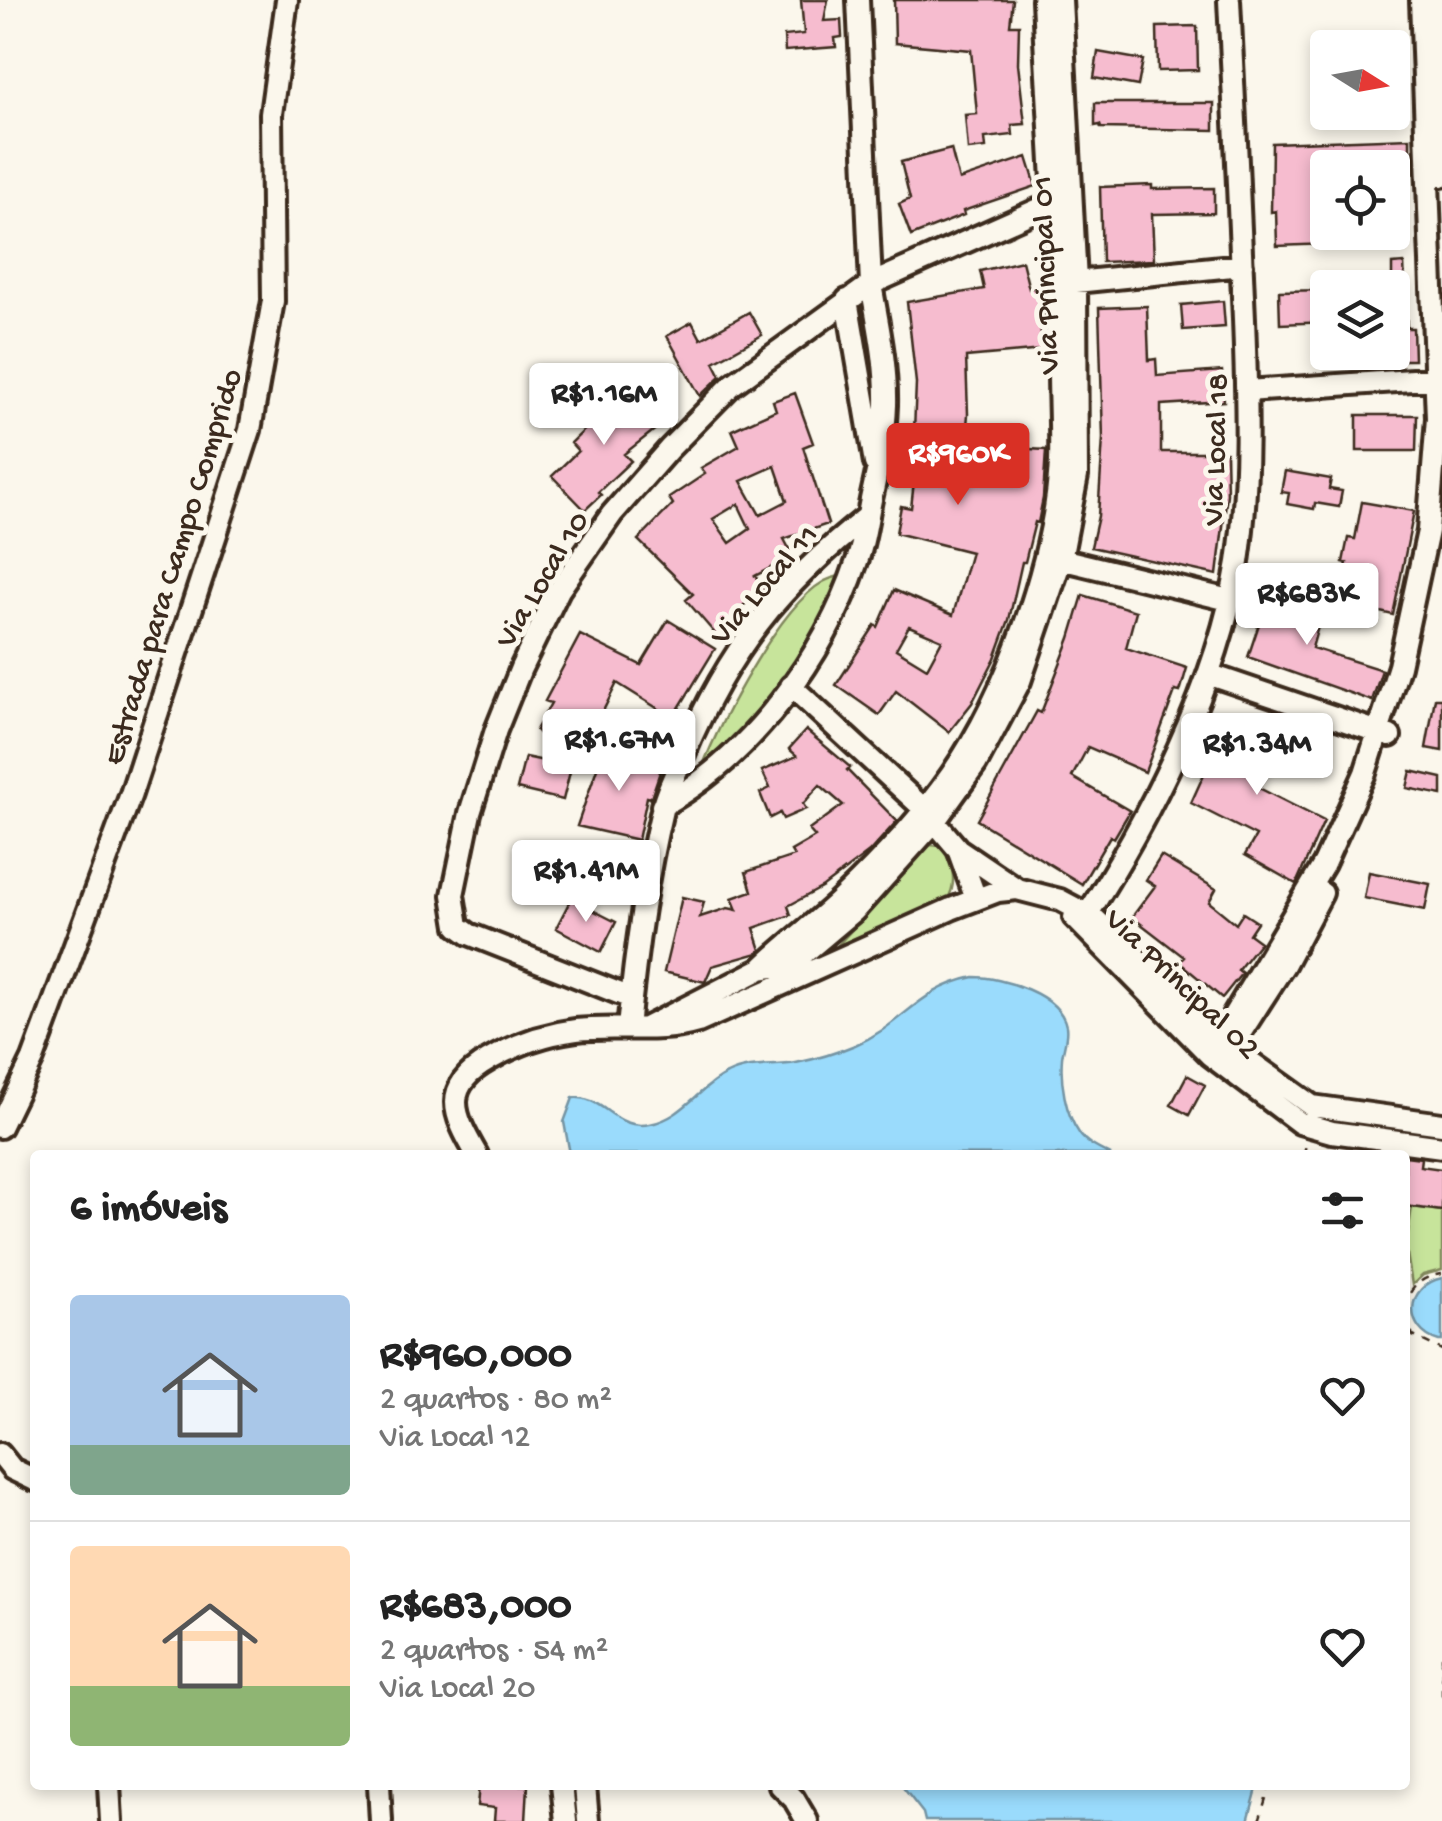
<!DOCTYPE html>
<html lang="pt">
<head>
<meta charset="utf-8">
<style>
	body { margin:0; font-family:"Gochi Hand",sans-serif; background:#f6f6f6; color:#222; height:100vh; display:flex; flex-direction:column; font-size:38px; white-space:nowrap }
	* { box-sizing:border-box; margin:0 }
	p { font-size:32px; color:#767676 }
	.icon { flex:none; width:55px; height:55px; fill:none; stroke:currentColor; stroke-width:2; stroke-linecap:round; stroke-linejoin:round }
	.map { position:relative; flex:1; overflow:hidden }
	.drawer { position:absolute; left:30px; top:1150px; width:1380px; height:640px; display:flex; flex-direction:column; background:#fff; border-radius:10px; box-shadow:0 5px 15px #0003 }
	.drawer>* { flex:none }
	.needle { width:65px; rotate:101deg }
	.controls { position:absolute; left:1310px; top:30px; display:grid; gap:20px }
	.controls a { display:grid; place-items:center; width:100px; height:100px; border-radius:10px; background:#fff; box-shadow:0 5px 15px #0003; font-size:50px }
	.price { position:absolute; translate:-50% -85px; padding:0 22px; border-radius:10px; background:#fff; color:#222; font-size:32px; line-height:65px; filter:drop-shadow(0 2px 5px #0008) }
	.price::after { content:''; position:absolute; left:50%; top:60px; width:30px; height:22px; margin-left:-15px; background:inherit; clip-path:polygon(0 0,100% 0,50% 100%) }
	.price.current { background:#d93025; color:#fff }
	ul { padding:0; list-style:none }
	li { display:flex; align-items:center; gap:30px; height:250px; padding:0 40px }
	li+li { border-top:2px solid #e0e0e0 }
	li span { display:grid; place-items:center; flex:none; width:280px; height:200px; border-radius:10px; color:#555 }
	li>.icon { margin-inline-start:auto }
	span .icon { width:120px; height:120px; fill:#fffc; stroke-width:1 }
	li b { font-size:42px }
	h2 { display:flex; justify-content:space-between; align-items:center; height:120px; padding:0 40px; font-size:42px }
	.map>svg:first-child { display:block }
	.green { fill:#c7e49b; stroke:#81875c; stroke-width:2.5 }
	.water { fill:#9adbfc; stroke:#7494a3; stroke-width:2.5 }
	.building { fill:#f6bccf; stroke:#3b2a1e; stroke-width:2.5; fill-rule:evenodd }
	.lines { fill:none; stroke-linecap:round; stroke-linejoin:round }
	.street-casing { stroke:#3b2a1e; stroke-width:28 }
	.path { stroke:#3b2a1e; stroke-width:2.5; stroke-dasharray:8 8; stroke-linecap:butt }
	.street { stroke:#fbf7ec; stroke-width:20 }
	.labels { text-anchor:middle; stroke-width:10; stroke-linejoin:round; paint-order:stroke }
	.street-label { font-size:32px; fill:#3b2a1e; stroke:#fbf7ec }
</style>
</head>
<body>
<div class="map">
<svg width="1442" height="1821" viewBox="0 0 1442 1821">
	<rect width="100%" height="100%" fill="#fbf7ec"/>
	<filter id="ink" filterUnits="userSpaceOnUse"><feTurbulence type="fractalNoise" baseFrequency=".01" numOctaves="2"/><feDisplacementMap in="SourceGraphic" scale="20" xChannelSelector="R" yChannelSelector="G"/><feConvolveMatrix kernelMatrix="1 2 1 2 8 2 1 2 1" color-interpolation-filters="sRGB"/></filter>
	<g filter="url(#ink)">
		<path class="green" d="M845,574L816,636L754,722L701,770C720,722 779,607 823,582C829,578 838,577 845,574Z
			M930,845L940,846C953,862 958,883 947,900L837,946Z
			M1412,1207L1442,1211V1270L1423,1275L1412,1285L1406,1247Z"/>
		<path class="water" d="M974,977C1001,977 1060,994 1066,1026C1068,1036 1063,1048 1062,1058C1060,1081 1065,1113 1079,1133C1085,1143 1101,1150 1111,1155L570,1154L564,1122L573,1098C604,1095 614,1131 650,1124C683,1118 699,1087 727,1074C748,1063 774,1067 796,1063C816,1059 836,1053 855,1045C903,1025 917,989 974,977Z
			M1442,1278V1341H1439C1403,1330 1405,1286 1442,1278Z
			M901,1785H1258L1248,1821H925L923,1813Z"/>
		<path class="building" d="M801,0H828L824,21L841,20L842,37L835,38L836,47L785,51L784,36L804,34Z
			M894,0H1013L1010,25H1019L1018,64L1025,124L1012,125L1013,135L985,138L986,148L968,150L965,115L977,114L971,50L895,43Z
			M1197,26L1198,70L1158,71L1157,27Z
			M1098,52L1143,60L1138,86L1094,78Z
			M1095,103H1214V130L1101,128L1100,125L1095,126Z
			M1410,138V164L1328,168V244L1277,246L1276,211L1271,212L1272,143Z
			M951,149L959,180L1027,157L1036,186L963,211L964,215L911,236L899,204L910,199L901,162Z
			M1152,185V189L1214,188V213L1152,214L1154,260L1102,262L1100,187Z
			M1022,261L1029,289L1035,287L1039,303L1042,350L966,357L968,414L963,474L990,477L991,447L1046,450L1043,498L1038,523L1035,522L1025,562H1022L1009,620L995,658L972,703L949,732L896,691L879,715L836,685L875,625L878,627L894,590L953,615L971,552L896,533L901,506L911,508L917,455H913L916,383L907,302L984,289L980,271ZM909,626L942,640L927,668L896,649Z
			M1404,263L1407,328H1413L1414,360H1392V264Z
			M1328,290V322L1280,324L1279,291Z
			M1223,301L1225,327L1183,330L1181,305Z
			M1147,306L1149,360L1156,359L1157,376L1222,371L1224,401L1161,405V452H1226L1227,494L1217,575L1091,547L1098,516L1103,438L1099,308Z
			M749,312L762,335L714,362L721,376L700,396L667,336L692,322L701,339Z
			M625,386L657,428L624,454L631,461L598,492L601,495L585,510L552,476L578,451L571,443L607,408L603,403Z
			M795,393L813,443L803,447L828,524L784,539L793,556L755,576L765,590L734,612L739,618L718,637L686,600L693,594L638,540L673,504L669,498L705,474L701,468L739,446L732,430L776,410L773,401ZM775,466L787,501L760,515L741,481ZM738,504L750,529L730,543L713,519Z
			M1357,415H1417L1416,451H1357Z
			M1285,471L1331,479L1329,489L1342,491L1339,507L1315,503L1314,509L1287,504L1289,493L1281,492Z
			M1362,502L1414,511L1393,615L1338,602L1347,563L1343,562L1348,538L1355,539Z
			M1270,591L1324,605L1312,648L1382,670L1372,701L1248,657Z
			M1083,595L1136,611L1126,648L1187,668L1180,692L1175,691L1145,772L1088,747L1072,777L1130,811L1114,838L1110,836L1082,884L977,820L1037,711L1041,713L1070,638Z
			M668,620L715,649L673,718L617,683L596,725L583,719L563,800L517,789L525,757L568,766L536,730L551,703L545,701L580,635L641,665Z
			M1435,698H1442V751L1426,748Z
			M1232,712L1285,736L1259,788L1324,821L1296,884L1245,855L1256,836L1191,803Z
			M806,730L850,767L847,770L897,821L869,852L823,887L788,906L791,915L754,928L761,950L758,953L712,966L705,982L664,972L682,897L704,902L700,917L728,908L737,910L732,898L752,891L746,872L794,856L791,851L815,837L809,830L843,805L820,785L803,804L806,809L783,819L780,813L770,818L760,793L770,788L762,771L797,756L789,749Z
			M605,745L662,766L651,798L647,797L638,840L577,826Z
			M1411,771L1442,778V795L1407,788Z
			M1161,856L1216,889L1209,902L1236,924L1243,913L1257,922L1249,934L1260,942L1238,970L1242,973L1222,998L1179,962L1184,957L1132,917L1155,886L1146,880Z
			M1369,872L1430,884L1425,910L1364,898Z
			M571,899L616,922L601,952L556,928Z
			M1187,1075L1205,1085L1189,1115L1171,1105Z
			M1405,1156L1421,1158L1420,1166L1442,1169V1211L1405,1206Z
			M479,1785H528L526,1821H494L495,1808L477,1806Z"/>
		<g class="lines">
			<g class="street-casing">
				<path id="street" d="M1436,0L1442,176
					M1066,283L1242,265
					M847,300L875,463
					M1247,391L1442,378
					M1052,557L1229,600
					M1208,674L1390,736
					M791,686L923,808L958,849L1017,889
					M662,806C751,757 825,657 857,561C865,540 867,517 872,495C879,464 885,436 886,405C887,364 878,324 871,284L1064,198
					M958,849L976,899
					M1074,917L1210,1055L1300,1123L1332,1132L1442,1147
					M1082,923C1149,819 1218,684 1238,562C1250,481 1247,400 1244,319C1240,213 1234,106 1229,0
					M761,969C786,944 815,924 841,899C880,862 920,819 951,775C1007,695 1055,560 1060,462C1061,432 1059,401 1059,371C1059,247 1049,124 1043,0
					M631,998L469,934L458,926L453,895L470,813L496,730L521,668L559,590L612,514L669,449L732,385L871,284L858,0
					M628,1028C635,956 645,881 662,810C666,791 677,772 684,754C728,650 779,586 868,516
					M646,1028L761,969L791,964L854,911L935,821L976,764L1020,681L1061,560L1077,476L1076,282L1061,0
					M1241,1032L1284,965L1322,893
					M1210,1055L1324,864L1365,773L1399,666L1428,531L1437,418L1421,0
					M0,1127L33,1059L131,794L250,430L273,301L271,114L287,0
					M477,1155C453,1114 441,1087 489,1060C516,1044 545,1034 576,1030C617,1025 658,1034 698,1022L951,909L998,891L1017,889L1060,900L1094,918L1231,1048L1312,1106L1442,1124
					M0,1454L12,1469L35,1480
					M109,1785L111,1821
					M379,1785L381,1821
					M562,1785L566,1821
					M585,1785L588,1821
					M780,1785L794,1799L807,1821"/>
			</g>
			<path class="path" d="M1304,1155L1306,1143
				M1405,1308C1408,1288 1422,1276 1442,1274
				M1405,1317L1413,1336L1442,1350
				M1442,1656V1701
				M1259,1821L1270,1785"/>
			<use href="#street" class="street"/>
		</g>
	</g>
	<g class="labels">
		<g class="street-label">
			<text transform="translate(1043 275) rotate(-92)" y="11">Via Principal 01</text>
			<text transform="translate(1213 449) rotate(-88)" y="11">Via Local 18</text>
			<text transform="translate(170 566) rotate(-73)" y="11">Estrada para Campo Comprido</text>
			<text transform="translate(540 578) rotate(-59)" y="11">Via Local 10</text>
			<text transform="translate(762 583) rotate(-49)" y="11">Via Local 11</text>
			<text transform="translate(1184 982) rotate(44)" y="11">Via Principal 02</text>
		</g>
	</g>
</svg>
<div class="controls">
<a><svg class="needle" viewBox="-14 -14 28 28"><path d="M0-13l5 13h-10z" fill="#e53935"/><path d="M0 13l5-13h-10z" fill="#767676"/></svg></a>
<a><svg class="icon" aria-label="locate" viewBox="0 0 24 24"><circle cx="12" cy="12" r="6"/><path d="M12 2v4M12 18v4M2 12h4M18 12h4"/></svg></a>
<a><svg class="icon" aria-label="layers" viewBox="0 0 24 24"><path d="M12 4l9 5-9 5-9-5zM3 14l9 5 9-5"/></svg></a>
</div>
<b class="price" style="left:604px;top:448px">R$1.16M</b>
<b class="price current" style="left:958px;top:508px">R$960K</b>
<b class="price" style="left:1307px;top:648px">R$683K</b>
<b class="price" style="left:619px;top:794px">R$1.67M</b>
<b class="price" style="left:1257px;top:798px">R$1.34M</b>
<b class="price" style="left:586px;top:925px">R$1.41M</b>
<section class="drawer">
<h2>6 imóveis<svg class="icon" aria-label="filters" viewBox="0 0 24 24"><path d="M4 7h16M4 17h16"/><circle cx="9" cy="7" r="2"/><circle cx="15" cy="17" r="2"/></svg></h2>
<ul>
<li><span style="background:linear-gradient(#a9c7e8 75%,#7fa58c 0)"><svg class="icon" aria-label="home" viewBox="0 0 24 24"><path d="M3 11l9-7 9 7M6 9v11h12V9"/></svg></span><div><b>R$960,000</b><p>2 quartos · 80 m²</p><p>Via Local 12</p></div><svg class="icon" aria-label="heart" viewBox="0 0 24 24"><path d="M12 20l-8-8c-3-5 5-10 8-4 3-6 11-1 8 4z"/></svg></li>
<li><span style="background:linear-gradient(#ffd9b3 70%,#8fb573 0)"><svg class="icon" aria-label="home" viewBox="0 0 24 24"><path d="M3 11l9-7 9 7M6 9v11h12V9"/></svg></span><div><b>R$683,000</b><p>2 quartos · 54 m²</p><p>Via Local 20</p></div><svg class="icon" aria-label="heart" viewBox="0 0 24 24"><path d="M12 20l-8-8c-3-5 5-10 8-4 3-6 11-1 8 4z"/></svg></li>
</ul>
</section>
</div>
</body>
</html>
